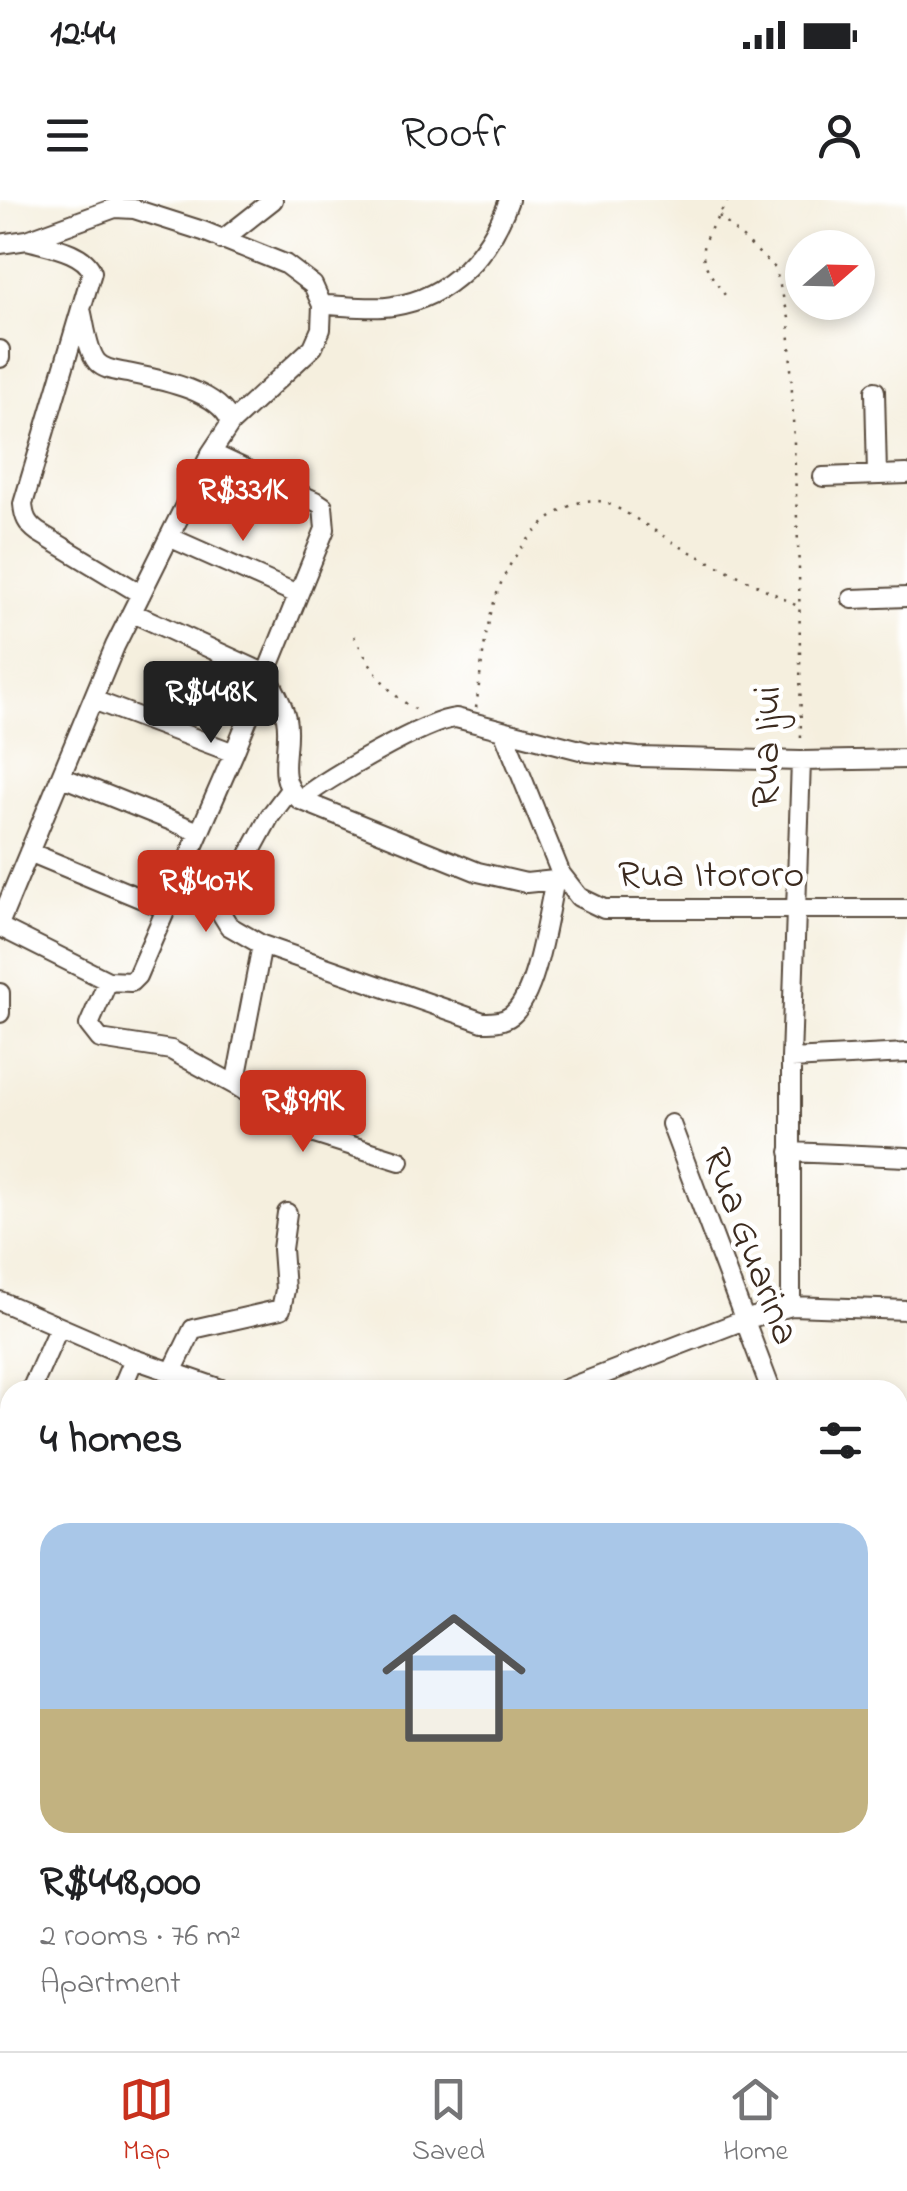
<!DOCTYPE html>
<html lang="en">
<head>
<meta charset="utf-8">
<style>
	body { margin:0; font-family:"Indie Flower",sans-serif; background:#f2f2f2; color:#202124; height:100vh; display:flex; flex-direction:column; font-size:38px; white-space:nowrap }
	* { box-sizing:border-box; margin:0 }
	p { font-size:32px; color:#757577 }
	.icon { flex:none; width:55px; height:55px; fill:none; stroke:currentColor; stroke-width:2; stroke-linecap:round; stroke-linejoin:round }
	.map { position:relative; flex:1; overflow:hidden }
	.side { position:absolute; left:0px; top:1180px; width:908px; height:672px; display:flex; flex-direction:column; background:#fff; border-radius:30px 30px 0 0; box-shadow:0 5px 15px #0003 }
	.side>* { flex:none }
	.needle { width:65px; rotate:70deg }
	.buttons { position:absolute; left:785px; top:30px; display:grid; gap:20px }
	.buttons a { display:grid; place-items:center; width:90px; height:90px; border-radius:50%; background:#fff; box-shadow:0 5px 15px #0003; font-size:50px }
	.price { position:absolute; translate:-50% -85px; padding:0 22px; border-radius:10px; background:#c8321e; color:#fff; font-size:32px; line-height:65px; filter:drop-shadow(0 2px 5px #0008) }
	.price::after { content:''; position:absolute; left:50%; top:60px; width:30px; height:22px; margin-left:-15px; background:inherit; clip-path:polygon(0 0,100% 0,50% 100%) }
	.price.selected { background:#222; color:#fff }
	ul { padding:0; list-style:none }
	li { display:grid; align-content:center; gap:20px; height:530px; padding:0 40px }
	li+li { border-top:2px solid #e0e0e0 }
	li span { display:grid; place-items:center; height:310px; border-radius:30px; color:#555 }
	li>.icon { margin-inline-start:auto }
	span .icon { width:180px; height:180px; fill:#fffc; stroke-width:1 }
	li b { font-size:42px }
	h2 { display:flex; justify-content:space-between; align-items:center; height:120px; padding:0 40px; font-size:42px }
	.status { display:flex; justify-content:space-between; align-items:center; height:70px; padding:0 50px; background:#fff; direction:ltr }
	.status svg { height:28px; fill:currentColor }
	header { display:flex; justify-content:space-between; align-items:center; height:130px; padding:0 40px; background:#fff; font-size:45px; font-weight:600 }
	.tabs { display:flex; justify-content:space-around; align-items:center; height:140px; border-top:2px solid #e0e0e0; background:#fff; font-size:28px; color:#757577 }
	.tabs a { display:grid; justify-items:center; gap:5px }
	.tabs .selected { color:#c8321e }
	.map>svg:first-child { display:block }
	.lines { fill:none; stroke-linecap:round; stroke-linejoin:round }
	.street-casing { stroke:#57483b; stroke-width:22 }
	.secondary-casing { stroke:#57483b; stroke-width:30 }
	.path { stroke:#57483b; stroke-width:2.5; stroke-dasharray:2.5 8; stroke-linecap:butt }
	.street { stroke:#fff; stroke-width:18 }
	.secondary { stroke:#fff; stroke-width:25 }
	.labels { text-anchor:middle; stroke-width:9; stroke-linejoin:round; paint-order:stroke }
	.street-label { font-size:40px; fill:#3b2a1e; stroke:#fff }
</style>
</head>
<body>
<div class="status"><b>12:44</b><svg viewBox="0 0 49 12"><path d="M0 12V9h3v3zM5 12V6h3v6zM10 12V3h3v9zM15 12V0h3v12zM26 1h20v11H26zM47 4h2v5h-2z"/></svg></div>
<header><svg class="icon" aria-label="menu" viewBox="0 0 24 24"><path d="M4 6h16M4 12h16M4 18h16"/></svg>Roofr<svg class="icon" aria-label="person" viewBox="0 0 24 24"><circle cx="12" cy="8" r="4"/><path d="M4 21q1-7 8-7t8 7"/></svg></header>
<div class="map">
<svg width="907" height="1851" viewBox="0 0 907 1851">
	<rect width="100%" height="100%" fill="#fff"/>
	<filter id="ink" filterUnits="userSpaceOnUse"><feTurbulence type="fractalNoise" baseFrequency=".01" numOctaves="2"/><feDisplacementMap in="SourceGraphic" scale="20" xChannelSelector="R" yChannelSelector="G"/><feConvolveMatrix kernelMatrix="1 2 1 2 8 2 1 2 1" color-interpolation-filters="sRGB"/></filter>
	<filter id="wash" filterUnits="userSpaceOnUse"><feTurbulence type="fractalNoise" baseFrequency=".0048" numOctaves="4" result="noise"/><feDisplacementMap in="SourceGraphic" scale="40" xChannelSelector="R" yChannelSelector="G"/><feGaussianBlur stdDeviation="2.25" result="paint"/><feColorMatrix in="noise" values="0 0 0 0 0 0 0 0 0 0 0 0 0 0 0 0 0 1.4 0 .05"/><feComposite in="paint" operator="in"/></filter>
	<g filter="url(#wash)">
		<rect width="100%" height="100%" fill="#f5efde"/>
	</g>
	<g filter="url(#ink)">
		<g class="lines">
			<g class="street-casing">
				<path id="street" d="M27,40C47,46 84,51 92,72L23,304C24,317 27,324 38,332L141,394
					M222,40L273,0
					M0,44L27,40L115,8L134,9L203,31L285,64L313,85L322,105L321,129L313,147L231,223L211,253L115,446L0,722
					M322,105C344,105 370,110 393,106C450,98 490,53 509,0
					M81,109C85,124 87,150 97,162C104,170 117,171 127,173C157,179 220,190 231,223
					M0,150V158
					M875,191L877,275
					M823,277L907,274
					M169,337L297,394
					M852,399L907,397
					M133,413L266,474C273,488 283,503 286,518C292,548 273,578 300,600L478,672L526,683L555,680
					M93,500L234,553
					M504,533L561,674L579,697L604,709H907
					M62,577L199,632
					M300,600C324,580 427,520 456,518L588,552L638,557L801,561L907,559
					M29,652L164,708
					M181,672L203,684L229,726L262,745
					M219,710L270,616L289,591
					M0,727L108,781L131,782L137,776L234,553L325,329L323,306L317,302L211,253
					M108,781L89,825L100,839L171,850L235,885L262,745L483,822C494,822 503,822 512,815C538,793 547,714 555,680L561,674
					M0,793V813
					M791,859L907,853
					M235,885L311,933L400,961
					M671,924L771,1190
					M790,952L907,957
					M0,1101L134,1159L224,1190
					M791,1106V859L801,561
					M172,1172L193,1129L281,1109L285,1090L282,1049L287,1013
					M31,1190L58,1129
					M121,1190L134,1159
					M563,1190L744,1120L791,1106L907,1110
					M898,1236H907
					M0,1258L10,1236
					M898,1537L906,1564
					M0,1612L10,1607
					M81,1851L82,1842
					M190,1851V1842
					M306,1851V1842
					M416,1851V1842"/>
			</g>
			<g class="secondary-casing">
				<path id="secondary" d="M0,1361L10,1370
					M898,1426L907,1424"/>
			</g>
			<path class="path" d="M728,0C699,50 690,49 728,99
				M719,16L775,68L789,118L799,369L801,543
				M354,436C371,467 388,497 421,512
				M476,508C486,436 487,372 547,321C561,309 583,296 603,302C621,307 663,337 683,348C721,368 761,386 799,407
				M0,1571L10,1581
				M574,1842L585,1851
				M871,1842L879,1851"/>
			<use href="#street" class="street"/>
			<use href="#secondary" class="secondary"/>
		</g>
	</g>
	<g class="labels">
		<g class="street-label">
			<text transform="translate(764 547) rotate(-89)" y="14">Rua Ijui</text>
			<text x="711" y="686">Rua Itororo</text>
			<text transform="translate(753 1045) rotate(69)" y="14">Rua Guarina</text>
		</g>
	</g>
</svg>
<div class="buttons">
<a><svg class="needle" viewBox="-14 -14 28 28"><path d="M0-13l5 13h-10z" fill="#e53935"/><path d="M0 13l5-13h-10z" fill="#757577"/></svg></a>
</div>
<b class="price" style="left:243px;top:344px">R$331K</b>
<b class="price selected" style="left:211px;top:546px">R$448K</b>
<b class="price" style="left:206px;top:735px">R$407K</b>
<b class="price" style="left:303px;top:955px">R$919K</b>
<section class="side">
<h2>4 homes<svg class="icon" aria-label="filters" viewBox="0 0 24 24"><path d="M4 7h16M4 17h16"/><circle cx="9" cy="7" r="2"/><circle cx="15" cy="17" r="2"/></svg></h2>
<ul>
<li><span style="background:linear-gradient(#a9c7e8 60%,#c2b280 0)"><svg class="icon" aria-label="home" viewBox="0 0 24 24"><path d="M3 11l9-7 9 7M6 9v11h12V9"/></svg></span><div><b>R$448,000</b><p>2 rooms · 76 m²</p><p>Apartment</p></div></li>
</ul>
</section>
</div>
<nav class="tabs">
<a class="selected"><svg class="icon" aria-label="map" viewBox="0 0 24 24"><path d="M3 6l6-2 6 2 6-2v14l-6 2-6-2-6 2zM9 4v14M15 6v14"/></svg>Map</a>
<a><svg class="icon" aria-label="saved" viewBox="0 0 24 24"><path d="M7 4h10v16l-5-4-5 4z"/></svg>Saved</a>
<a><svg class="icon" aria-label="home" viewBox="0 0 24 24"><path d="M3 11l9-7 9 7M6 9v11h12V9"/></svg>Home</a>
</nav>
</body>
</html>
